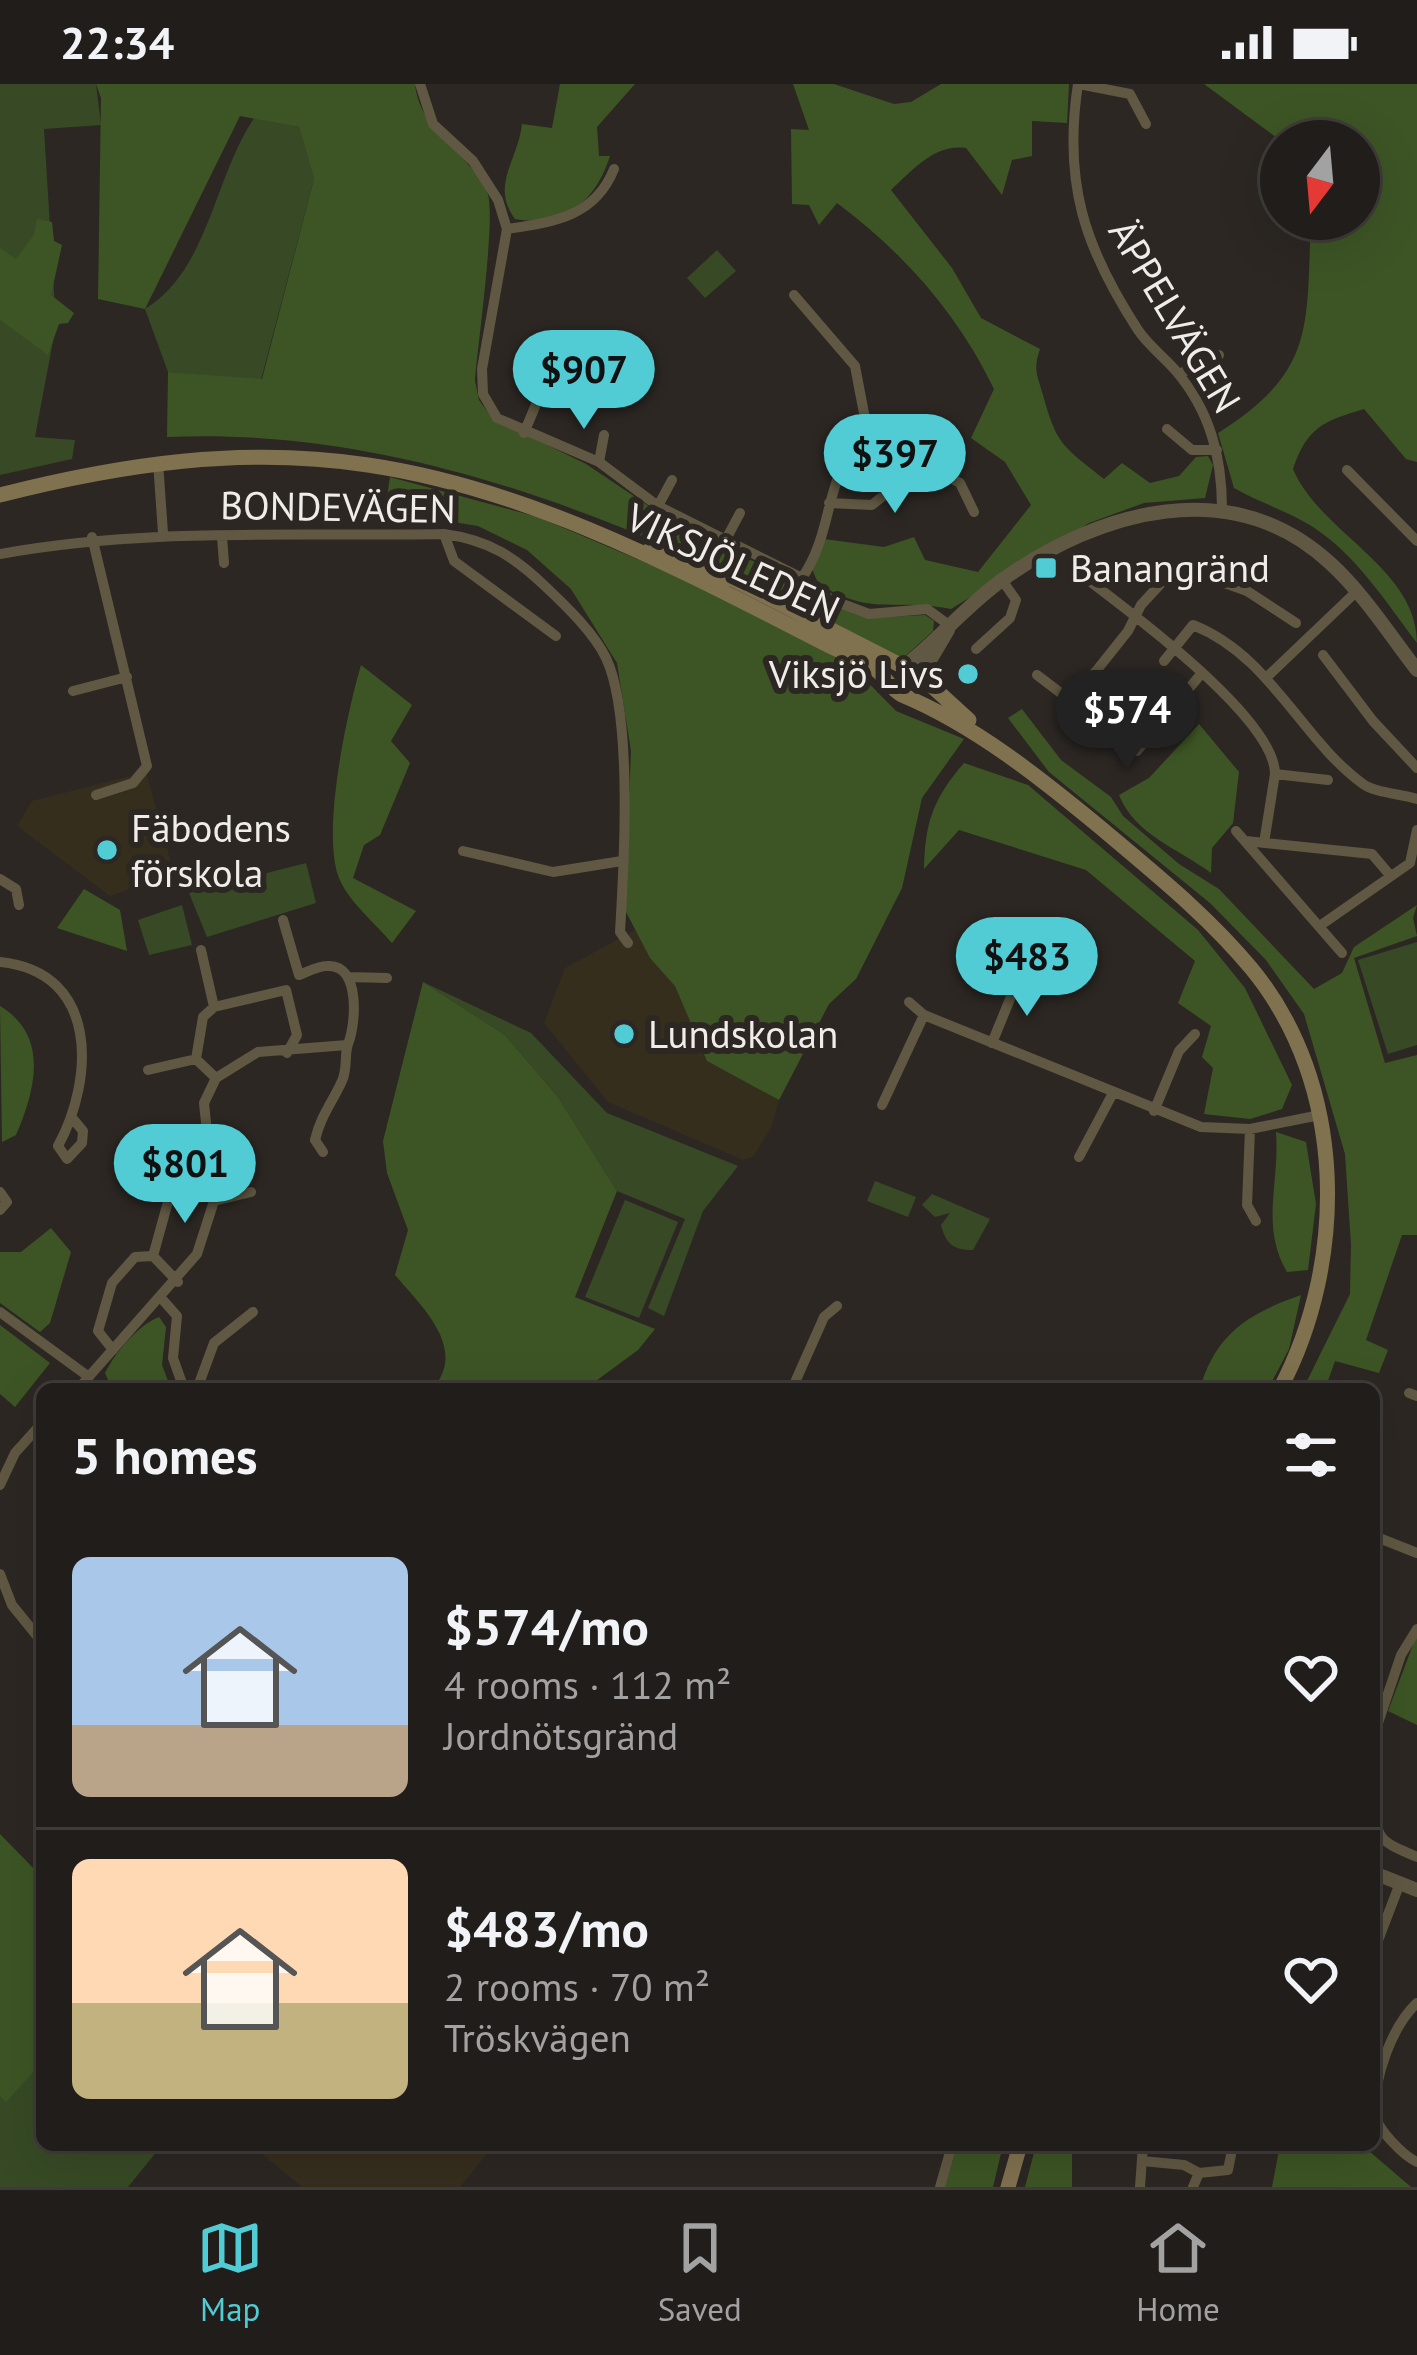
<!DOCTYPE html>
<html lang="en">
<head>
<meta charset="utf-8">
<style>
	body { margin:0; font-family:"PT Sans",sans-serif; background:#2d2a27; color:#f1f3f6; height:100vh; display:flex; flex-direction:column; font-size:45px; white-space:nowrap }
	* { box-sizing:border-box; margin:0 }
	p { font-size:39px; color:#a2a2a2 }
	.icon { flex:none; width:66px; height:66px; fill:none; stroke:currentColor; stroke-width:2; stroke-linecap:round; stroke-linejoin:round }
	.map { position:relative; flex:1; overflow:hidden }
	.details { position:absolute; left:36px; top:1299px; width:1344px; height:768px; display:flex; flex-direction:column; background:#211d1a; border-radius:18px; box-shadow:0 12px 48px #0002,0 0 0 3px #3e3b39 }
	.details>* { flex:none }
	.needle { width:78px; rotate:196deg }
	.fabs { position:absolute; left:1260px; top:36px; display:grid; gap:24px }
	.fabs a { display:grid; place-items:center; width:120px; height:120px; border-radius:50%; background:#211d1a; box-shadow:0 12px 48px #0002,0 0 0 3px #3e3b39; font-size:60px }
	.price { position:absolute; translate:-50% -102px; padding:0 27px; border-radius:42px; background:#51ccd4; color:#111; font-size:39px; line-height:78px; filter:drop-shadow(0 3px 6px #0008) }
	.price::after { content:''; position:absolute; left:50%; top:72px; width:36px; height:27px; margin-left:-18px; background:inherit; clip-path:polygon(0 0,100% 0,50% 100%) }
	.price.on { background:#222; color:#fff }
	ul { padding:0; list-style:none }
	li { display:flex; align-items:center; gap:36px; height:300px; padding:0 36px }
	li+li { border-top:3px solid #3e3b39 }
	li span { display:grid; place-items:center; flex:none; width:336px; height:240px; border-radius:18px; color:#555 }
	li>.icon { margin-inline-start:auto }
	span .icon { width:144px; height:144px; fill:#fffc; stroke-width:1 }
	li b { font-size:51px }
	h2 { display:flex; justify-content:space-between; align-items:center; height:144px; padding:0 36px; font-size:51px }
	.status { display:flex; justify-content:space-between; align-items:center; height:84px; padding:0 60px; background:#211d1a; direction:ltr }
	.status svg { height:33px; fill:currentColor }
	.dock { display:flex; justify-content:space-around; align-items:center; height:168px; border-top:3px solid #3e3b39; background:#211d1a; font-size:33px; color:#a2a2a2 }
	.dock a { display:grid; justify-items:center; gap:6px }
	.dock .on { color:#51ccd4 }
	.map>svg:first-child { display:block }
	.education { fill:#362e1d }
	.green { fill:#374a25 }
	.forest { fill:#3d5525 }
	.lines { fill:none; stroke-linecap:round; stroke-linejoin:round }
	.minor { stroke:#605842; stroke-width:10 }
	.tertiary { stroke:#605842; stroke-width:14 }
	.secondary { stroke:#80724f; stroke-width:15 }
	.poi-dot { fill:#51ccd4; stroke:#2c2723; stroke-width:4.5 }
	.labels { text-anchor:middle; stroke-width:12; stroke-linejoin:round; paint-order:stroke }
	.street-label { font-size:39px; fill:#efece9; stroke:#2c2723 }
	.poi-label { font-size:39px; fill:#efece9; stroke:#2c2723; text-anchor:start }
</style>
</head>
<body>
<div class="status"><b>22:34</b><svg viewBox="0 0 49 12"><path d="M0 12V9h3v3zM5 12V6h3v6zM10 12V3h3v9zM15 12V0h3v12zM26 1h20v11H26zM47 4h2v5h-2z"/></svg></div>
<div class="map">
<svg width="1417" height="2103" viewBox="0 0 1417 2103">
	<rect width="100%" height="100%" fill="#2c2723"/>
	<path class="education" d="M146,688L174,790L110,812L17,742L32,717Z
		M635,846L675,902L707,977L779,1016L771,1044L753,1073L743,1076L608,1018L544,939L565,884Z
		M251,2061H490L491,2065L460,2103H302Z"/>
	<path class="green" d="M0,0H96L101,41L44,45L56,241L35,353L75,356L72,375L0,391Z
		M254,34L299,43L314,95L261,296L168,288L145,225C208,187 214,94 254,34Z
		M717,166L736,187L705,214L687,194Z
		M306,779L316,819L207,853L189,809Z
		M182,821L192,861L149,871L138,836Z
		M1417,858V961L1388,970L1358,876Z
		M423,898L531,949L607,1029L738,1082L703,1127L664,1232L648,1224L685,1135L617,1107L558,1013L505,951Z
		M875,1097L916,1113L908,1133L867,1117Z
		M932,1110L990,1135L973,1166C953,1166 946,1160 941,1141L950,1129L935,1133L922,1121Z
		M625,1116L678,1138L639,1234L585,1213Z
		M42,1793V2061H162L128,2103H0V1906Z"/>
	<path class="forest" d="M96,0H415C420,49 468,66 487,108C497,128 477,265 475,297L479,316L492,334L586,380L701,457L776,486L867,534L925,531L934,537L933,547L901,576C677,458 426,341 167,353L168,288L262,295L314,95L299,43L240,32L145,225L98,215L101,14Z
		M560,0H635L597,43L599,72H610C596,116 566,144 515,135C490,101 518,77 522,40L552,44Z
		M793,0H834L894,20L911,18L941,0H1069L1067,39L1032,37V72L1012,76L1002,111L966,64C934,60 913,86 891,106L952,184L981,234L1040,265C1033,285 1037,291 1043,311C1057,362 1063,362 1104,395L1122,379L1150,399L1179,392L1196,373L1208,372L1213,381L1205,414L1144,419L1089,439L951,525C897,514 869,533 818,499L812,485L824,455L884,463L914,453L925,476L978,488L1031,421L1005,378L971,354L994,305C958,230 903,168 837,119L819,141L809,121L792,120L791,45L809,46Z
		M1204,0H1417V378L1406,375L1364,325C1324,337 1307,343 1293,385C1320,449 1417,484 1417,559C1385,517 1356,470 1310,441C1286,427 1259,418 1234,404L1218,349C1317,287 1306,241 1311,135H1359V57H1281Z
		M37,135L52,138L54,157L62,161L51,211L74,229L68,239L59,240L48,271L0,236V164L16,175L34,151Z
		M390,393L538,433L705,504L850,580L896,627L964,655L922,714L902,804L856,895L829,920L779,1016L707,977L675,902L650,874L625,826L631,667L617,579L571,505L527,466L478,442L385,427Z
		M361,581L412,621L391,657L410,679L380,751L364,761L353,794L416,827L392,859C376,840 348,817 339,794C321,748 347,629 361,581Z
		M1022,625L1061,676L1111,713L1123,732L1179,780L1219,805L1314,905L1342,889L1354,863L1417,821L1413,834L1417,852L1354,874L1385,979L1417,971V1151H1402L1366,1256L1388,1266L1379,1289L1335,1277L1325,1305H1303L1350,1210L1351,1161L1345,1070L1304,930L1266,876L1210,819L1049,688L1008,634Z
		M1199,640L1239,688L1233,739L1212,764L1211,789C1179,765 1135,751 1119,711L1149,694Z
		M964,679L1028,701L1198,846L1245,904L1292,1001L1282,1025L1250,1035L1204,1030L1213,984L1202,973L1211,942L1178,919L1195,877L1086,786L959,746L924,785C925,738 933,715 964,679Z
		M84,805L120,826L127,867L57,844Z
		M423,898L505,951L558,1013L617,1107L575,1213L655,1245L638,1266L585,1305H432C469,1265 421,1222 395,1191L408,1146L387,1089L383,1057Z
		M0,922C50,952 35,1007 16,1051L2,1058Z
		M1276,1048L1306,1058L1316,1120L1308,1186L1287,1188C1260,1142 1280,1099 1276,1048Z
		M51,1144L71,1168L50,1239L40,1248L0,1219V1168H21Z
		M1301,1211L1289,1265L1268,1305H1200C1215,1250 1249,1229 1301,1211Z
		M159,1233L166,1243L162,1281L171,1305H112L105,1289C115,1269 138,1241 159,1233Z
		M0,1241L50,1279L15,1323L0,1310Z
		M1417,1550V1641L1388,1627Z
		M0,1750L42,1793V1988L36,1985L6,2018L0,2012Z
		M957,2061H1003L993,2103H945Z
		M1036,2061H1072V2103H1025Z
		M1280,2061H1362L1411,2103H1272Z"/>
	<g class="lines">
		<path class="minor" d="M420,0L433,40L473,77L498,116L507,145L482,285L483,310L497,334L599,378L658,422L802,494L832,516L869,530L927,525L949,541
			M1078,0C1063,98 1084,163 1138,246C1148,261 1164,273 1176,287C1210,327 1222,373 1222,425
			M1079,0L1130,10L1146,40
			M507,145C553,138 595,133 614,85
			M794,211L855,282L867,345C821,396 836,444 802,494
			M1179,290L1219,271
			M1167,345L1192,366H1217
			M524,349L537,318
			M158,378L163,449
			M599,378L604,351
			M1347,386L1417,457
			M829,419L872,421C900,398 925,378 960,399L974,428
			M658,422L672,396
			M444,450L454,477L556,552
			M92,453L147,682L133,699L96,711
			M222,453L224,479
			M724,459L740,429
			M0,470C148,443 294,453 444,450C489,456 515,473 547,504C567,523 594,549 606,574C633,631 624,782 620,848L628,859
			M1087,495C1131,529 1275,634 1275,690
			M976,565L1010,534L1016,516L1002,496
			M1323,571L1373,637L1417,684
			M1164,577L1193,541C1271,572 1300,654 1363,700C1375,709 1402,710 1417,715
			M1095,588L1159,640
			M1037,591L1137,667L1201,590
			M1268,592L1357,507
			M73,607L127,593
			M1073,616L1128,547L1141,521L1177,482L1247,507L1296,539
			M1236,747L1342,869
			M1246,757L1372,770L1389,790
			M1264,759L1275,690L1328,696
			M463,767L553,788L622,777
			M0,795L16,805L19,821
			M283,836L299,891C307,888 318,882 327,882C361,879 356,941 348,960C344,971 348,984 342,997C332,1019 321,1031 315,1056L323,1068
			M1321,841L1410,779L1417,746
			M201,866L214,923
			M0,878C100,888 94,996 58,1062L67,1075L82,1059L83,1047L73,1035
			M348,893L387,894
			M909,918L924,931L1201,1043L1250,1045L1320,1031
			M992,959L1017,898L1031,887
			M148,986L196,975
			M216,994L196,975L203,933L214,923L286,906L297,951L287,969
			M882,1021L924,931
			M1154,1027L1179,967L1195,950
			M1250,1045L1247,1121L1256,1137
			M1079,1073L1113,1009
			M131,1106L171,1107
			M0,1108L7,1118L0,1126
			M214,1117L251,1108
			M153,1172L171,1107L213,1105
			M162,1215L177,1232L173,1274L184,1305
			M0,1228L89,1293
			M113,1266L98,1247L112,1199L135,1173L153,1172L178,1198
			M78,1305L197,1170L214,1117L204,1019L216,994L258,968L347,961
			M197,1305L214,1259L253,1228
			M792,1305L824,1233L837,1222
			M1003,1305L1005,1304
			M1409,1309L1417,1312
			M0,1401L15,1369L42,1339
			M1374,1452L1417,1469
			M0,1490L12,1521L42,1558
			M1374,1651L1401,1571L1417,1545
			M1374,1714C1377,1756 1377,1756 1417,1773
			M1374,1867L1400,1799
			M1417,1919C1392,1942 1374,1993 1375,2028C1375,2044 1404,2072 1417,2078
			M1142,2077L1184,2081L1199,2089
			M940,2103L952,2061
			M1140,2103L1143,2061
			M1193,2103L1199,2089L1228,2086L1233,2061"/>
		<path class="tertiary" d="M906,581C940,554 966,522 1002,496C1100,426 1232,389 1330,479C1364,510 1389,550 1417,586
			M922,590L948,546
			M1374,1789L1417,1806"/>
		<path class="secondary" d="M0,411C122,380 243,362 368,381C531,405 681,486 826,560C842,568 861,575 875,585C885,592 892,607 902,611C974,641 1039,693 1101,744C1153,788 1207,831 1251,884C1347,1000 1348,1176 1280,1305
			M651,464L734,496L902,582
			M923,594L969,636
			M1008,2103L1020,2061"/>
	</g>
	<g class="poi-dot">
		<rect x="1034" y="472" width="24" height="24" rx="6"/>
		<circle cx="968" cy="590" r="12"/>
		<circle cx="107" cy="766" r="12"/>
		<circle cx="624" cy="950" r="12"/>
	</g>
	<g class="labels">
		<g class="street-label">
			<text transform="translate(1175 232) rotate(59)" y="14">ÄPPELVÄGEN</text>
			<text transform="translate(338 423) rotate(1)" y="14">BONDEVÄGEN</text>
			<text transform="translate(733 479) rotate(25)" y="14">VIKSJÖLEDEN</text>
		</g>
		<g class="poi-label">
			<text x="1070" y="498">Banangränd</text>
			<text x="944" y="604" text-anchor="end">Viksjö Livs</text>
			<text x="131" y="758">Fäbodens<tspan x="131" dy="45">förskola</tspan></text>
			<text x="648" y="964">Lundskolan</text>
		</g>
	</g>
</svg>
<div class="fabs">
<a><svg class="needle" viewBox="-14 -14 28 28"><path d="M0-13l5 13h-10z" fill="#e53935"/><path d="M0 13l5-13h-10z" fill="#a2a2a2"/></svg></a>
</div>
<b class="price" style="left:584px;top:348px">$907</b>
<b class="price" style="left:895px;top:432px">$397</b>
<b class="price on" style="left:1127px;top:688px">$574</b>
<b class="price" style="left:1027px;top:935px">$483</b>
<b class="price" style="left:185px;top:1142px">$801</b>
<section class="details">
<h2>5 homes<svg class="icon" aria-label="filters" viewBox="0 0 24 24"><path d="M4 7h16M4 17h16"/><circle cx="9" cy="7" r="2"/><circle cx="15" cy="17" r="2"/></svg></h2>
<ul>
<li><span style="background:linear-gradient(#a9c7e8 70%,#b9a48a 0)"><svg class="icon" aria-label="home" viewBox="0 0 24 24"><path d="M3 11l9-7 9 7M6 9v11h12V9"/></svg></span><div><b>$574/mo</b><p>4 rooms · 112 m²</p><p>Jordnötsgränd</p></div><svg class="icon" aria-label="heart" viewBox="0 0 24 24"><path d="M12 20l-8-8c-3-5 5-10 8-4 3-6 11-1 8 4z"/></svg></li>
<li><span style="background:linear-gradient(#ffd9b3 60%,#c2b280 0)"><svg class="icon" aria-label="home" viewBox="0 0 24 24"><path d="M3 11l9-7 9 7M6 9v11h12V9"/></svg></span><div><b>$483/mo</b><p>2 rooms · 70 m²</p><p>Tröskvägen</p></div><svg class="icon" aria-label="heart" viewBox="0 0 24 24"><path d="M12 20l-8-8c-3-5 5-10 8-4 3-6 11-1 8 4z"/></svg></li>
</ul>
</section>
</div>
<nav class="dock">
<a class="on"><svg class="icon" aria-label="map" viewBox="0 0 24 24"><path d="M3 6l6-2 6 2 6-2v14l-6 2-6-2-6 2zM9 4v14M15 6v14"/></svg>Map</a>
<a><svg class="icon" aria-label="saved" viewBox="0 0 24 24"><path d="M7 4h10v16l-5-4-5 4z"/></svg>Saved</a>
<a><svg class="icon" aria-label="home" viewBox="0 0 24 24"><path d="M3 11l9-7 9 7M6 9v11h12V9"/></svg>Home</a>
</nav>
</body>
</html>
